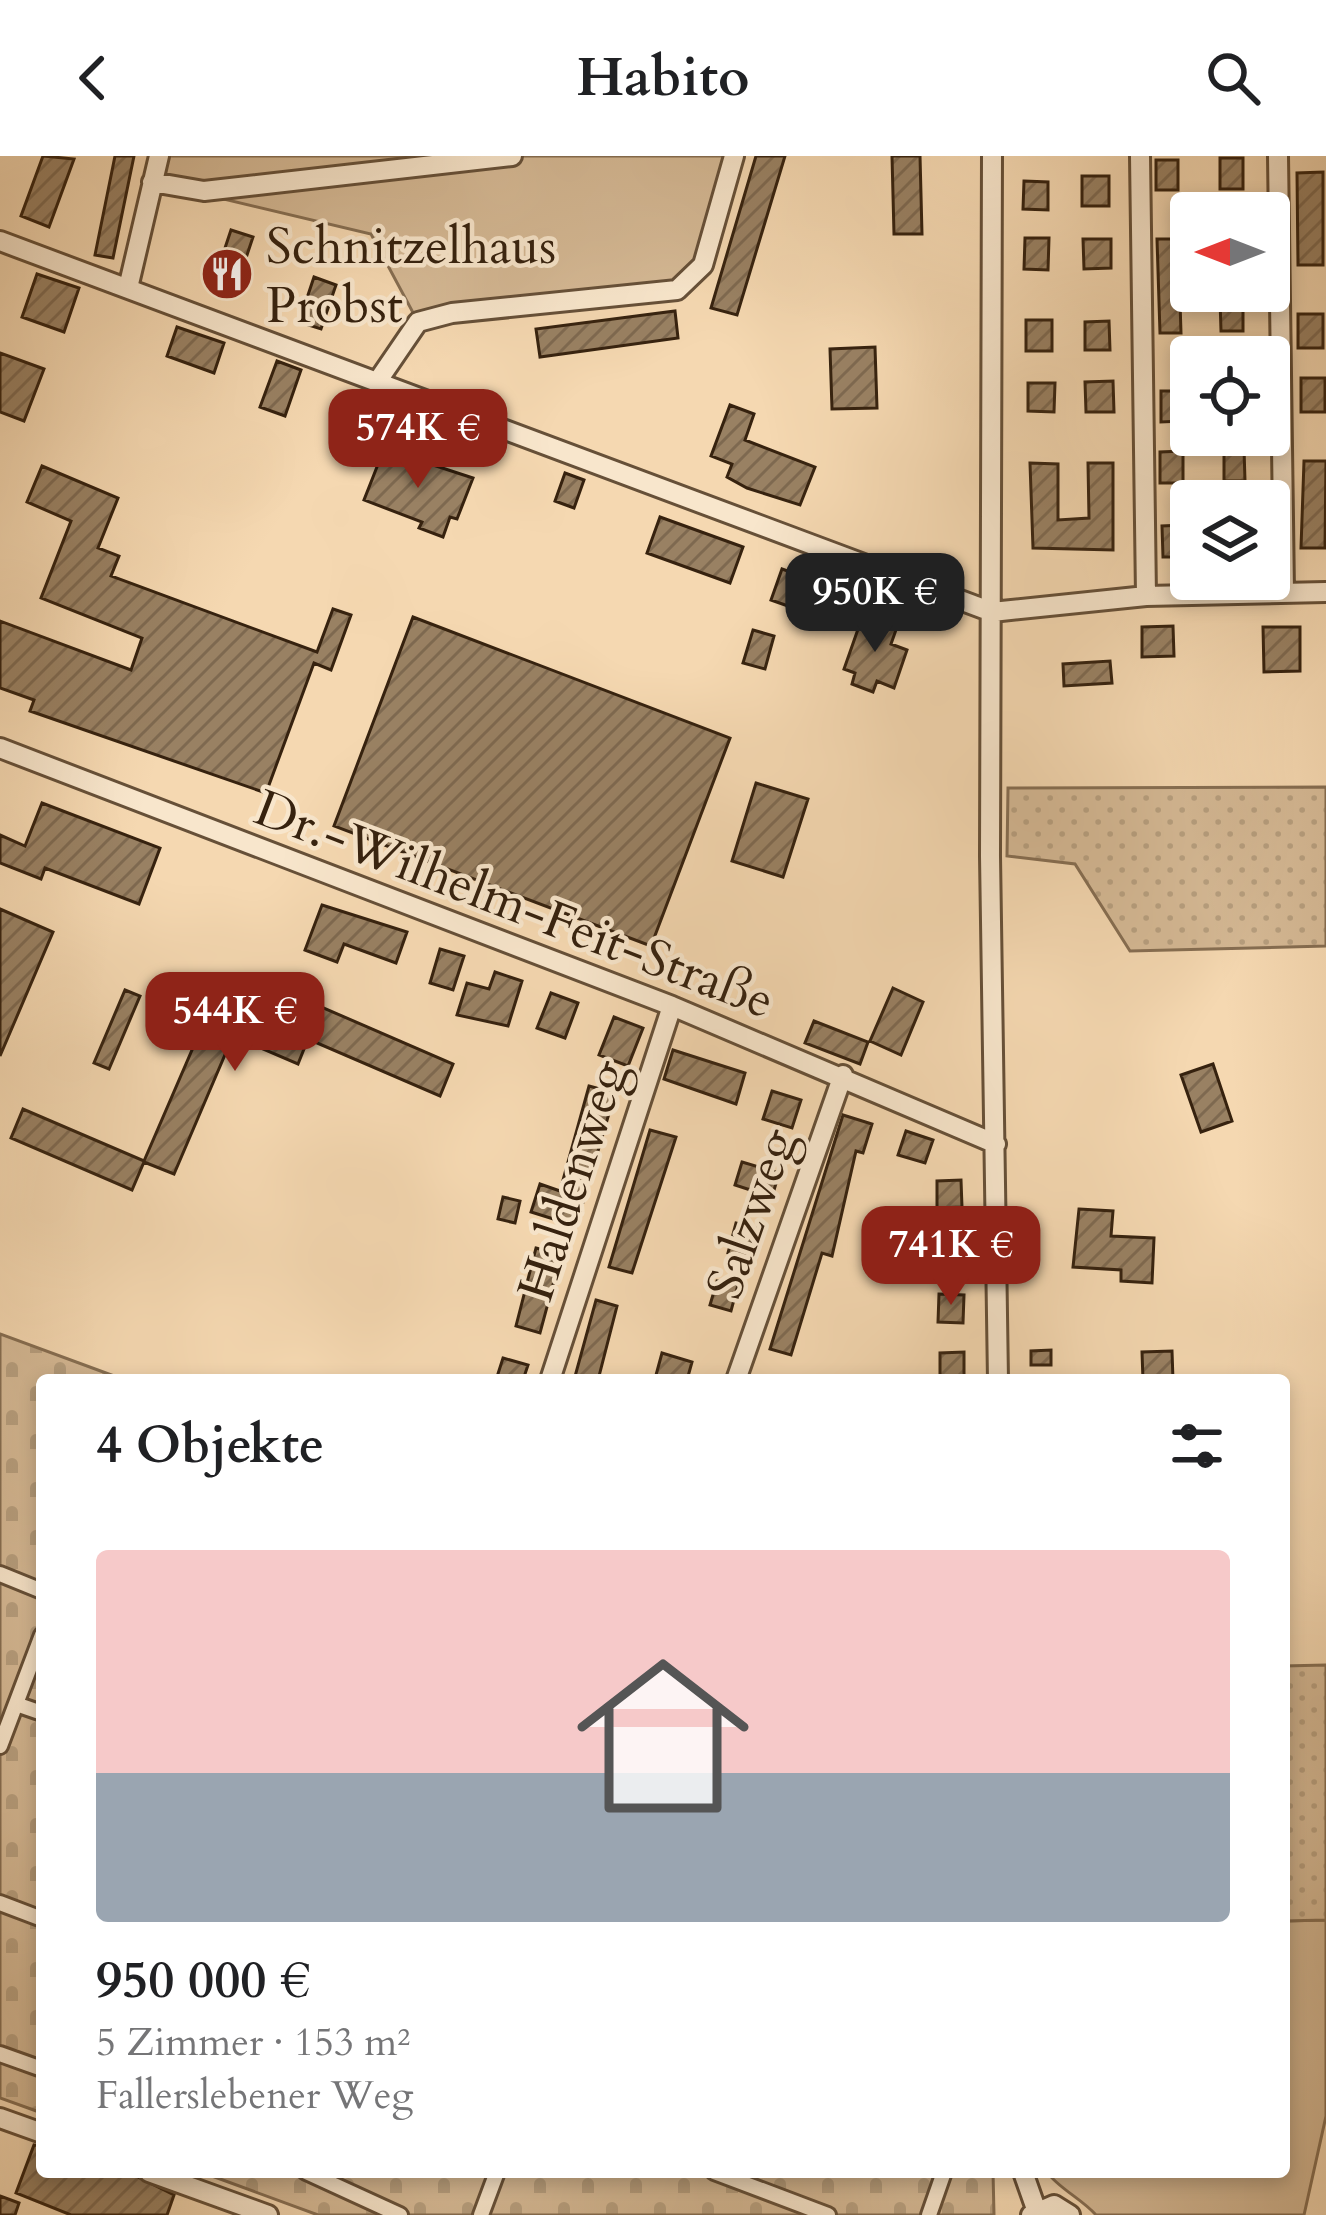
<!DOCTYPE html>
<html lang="de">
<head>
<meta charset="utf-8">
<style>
	body { margin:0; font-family:Cardo,serif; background:#f2f2f2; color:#202124; height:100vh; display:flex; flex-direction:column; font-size:45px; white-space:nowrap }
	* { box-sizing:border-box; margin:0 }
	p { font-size:39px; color:#757577 }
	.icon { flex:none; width:66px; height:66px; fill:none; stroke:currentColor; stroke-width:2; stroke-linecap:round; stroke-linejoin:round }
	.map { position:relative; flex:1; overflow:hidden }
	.panel { position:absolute; left:36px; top:1218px; width:1254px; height:804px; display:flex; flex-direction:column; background:#fff; border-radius:12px; box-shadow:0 6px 18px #0003 }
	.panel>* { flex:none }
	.needle { width:78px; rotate:270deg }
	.fabs { position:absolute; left:1170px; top:36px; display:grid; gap:24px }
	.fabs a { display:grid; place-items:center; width:120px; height:120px; border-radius:12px; background:#fff; box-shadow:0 6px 18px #0003; font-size:60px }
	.price { position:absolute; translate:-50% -102px; padding:0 27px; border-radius:24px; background:#8f2418; color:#fff; font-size:39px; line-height:78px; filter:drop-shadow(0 3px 6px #0008) }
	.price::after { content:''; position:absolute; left:50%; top:72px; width:36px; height:27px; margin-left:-18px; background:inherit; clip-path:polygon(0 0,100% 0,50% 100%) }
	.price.selected { background:#222; color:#fff }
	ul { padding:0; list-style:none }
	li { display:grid; align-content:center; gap:24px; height:636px; padding:0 60px }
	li+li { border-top:3px solid #e0e0e0 }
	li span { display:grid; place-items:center; height:372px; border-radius:12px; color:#555 }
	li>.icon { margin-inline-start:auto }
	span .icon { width:216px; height:216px; fill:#fffc; stroke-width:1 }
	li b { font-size:51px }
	h2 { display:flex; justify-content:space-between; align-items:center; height:144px; padding:0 60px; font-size:51px }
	header { display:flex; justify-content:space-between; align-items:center; height:156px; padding:0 60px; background:#fff; font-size:54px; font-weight:600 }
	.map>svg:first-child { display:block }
	.green { fill:#d5b995; stroke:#866e52; stroke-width:3 }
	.cemetery { fill:url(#cemetery-stones); stroke:#866e52; stroke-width:3 }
	.garden { fill:url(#garden-dots); stroke:#866e52; stroke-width:3 }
	.building { fill:url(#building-hatch); stroke:#36220f; stroke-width:3 }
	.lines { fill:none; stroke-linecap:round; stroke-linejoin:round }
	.pedestrian-casing { stroke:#665038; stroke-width:20 }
	.minor-casing { stroke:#665038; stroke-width:24 }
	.pedestrian { stroke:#f8e6cc; stroke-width:14 }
	.minor { stroke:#f8e6cc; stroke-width:18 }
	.labels { text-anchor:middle; stroke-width:9; stroke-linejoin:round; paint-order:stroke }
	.poi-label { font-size:51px; fill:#36220f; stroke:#f8e6cc; text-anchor:start }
	.street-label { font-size:51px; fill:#36220f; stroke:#f8e6cc }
</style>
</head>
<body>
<header><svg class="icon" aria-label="back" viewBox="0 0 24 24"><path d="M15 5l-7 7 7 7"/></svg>Habito<svg class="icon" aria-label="search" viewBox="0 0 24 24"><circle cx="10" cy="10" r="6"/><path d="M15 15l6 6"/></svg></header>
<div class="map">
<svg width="1326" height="2059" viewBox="0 0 1326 2059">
	<defs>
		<pattern id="cemetery-stones" width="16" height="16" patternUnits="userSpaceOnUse" patternTransform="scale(3)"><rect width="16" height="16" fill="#d5b995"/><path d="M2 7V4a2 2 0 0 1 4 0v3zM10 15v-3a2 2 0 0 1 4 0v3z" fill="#b79f7f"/></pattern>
		<pattern id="garden-dots" width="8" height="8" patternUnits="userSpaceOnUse" patternTransform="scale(3)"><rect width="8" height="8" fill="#d5b995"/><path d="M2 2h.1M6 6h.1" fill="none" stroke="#b79f7f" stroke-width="1.8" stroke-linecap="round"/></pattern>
		<pattern id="building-hatch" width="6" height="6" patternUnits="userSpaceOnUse" patternTransform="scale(3)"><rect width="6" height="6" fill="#998163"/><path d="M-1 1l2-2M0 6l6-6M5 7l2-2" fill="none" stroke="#7e6950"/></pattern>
	</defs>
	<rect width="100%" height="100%" fill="#f5d8b1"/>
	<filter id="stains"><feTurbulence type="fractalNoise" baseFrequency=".00167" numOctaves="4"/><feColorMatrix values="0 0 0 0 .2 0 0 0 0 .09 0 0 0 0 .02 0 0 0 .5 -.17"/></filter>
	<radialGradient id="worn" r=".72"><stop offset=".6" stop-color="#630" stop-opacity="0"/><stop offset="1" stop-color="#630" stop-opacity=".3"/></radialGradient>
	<path class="green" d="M159,0H411L409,12L512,0H734L703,109L677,134L418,166L371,78L152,26Z
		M1326,1764V1960L1304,2059H1096C1082,2043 1058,2032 1047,2016H1284V1765Z"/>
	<path class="cemetery" d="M0,1178L125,1224H42V1957L0,1942Z
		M201,2016H993L994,2059H318Z"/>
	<path class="garden" d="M1326,631V790L1130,795L1075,708L1007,700L1008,632Z
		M1326,1509V1764L1284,1765V1510Z"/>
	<path class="building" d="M43,0L74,3L49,71L21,60Z
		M115,0H134L113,102L95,99Z
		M756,0H785L737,159L711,152Z
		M892,0H920L922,78H894Z
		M1220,2H1243V33H1220Z
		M1156,4H1178V34H1156Z
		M1323,16V109H1298L1297,17Z
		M1082,20H1109V50H1082Z
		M1024,25L1048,26V54L1023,53Z
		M231,74L253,81L236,132L214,125Z
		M1025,82H1049L1048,114L1024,113Z
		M1083,83H1111V112L1084,113Z
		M1157,83H1178L1181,177H1160Z
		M37,118L79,132L64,176L22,161Z
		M314,121L336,129L321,173L299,166Z
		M1243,142V175H1221L1220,143Z
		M675,155L678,182L540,201L536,173Z
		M1298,158H1323V192H1298Z
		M1026,164H1052V195H1026Z
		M1109,165L1110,194H1085V166Z
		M177,171L224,187L214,217L167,200Z
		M875,191L877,252L832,253L830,193Z
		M0,197L44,213L24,265L0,256Z
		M277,205L301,214L285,260L260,251Z
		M1301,222H1325V256H1301Z
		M1113,225L1114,256H1086L1085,226Z
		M1028,227H1055L1054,256L1028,255Z
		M1161,235H1182V265L1161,266Z
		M730,249L754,258L745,284L815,311L800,349L747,332L727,321L732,308L711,300Z
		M384,293L473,322L457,363L450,361L443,381L419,372L422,366L364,344Z
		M1224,293H1244L1245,325H1224Z
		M1183,295V327H1160V296Z
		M1304,305H1326L1325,392H1301Z
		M1030,307L1058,308V364L1089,362L1088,307H1113V394L1033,392Z
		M42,310L118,342L98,392L119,400L111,420L317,496L333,453L351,459L331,514L314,507L266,637L30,555L34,544L0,532V465L131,514L142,482L41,442L71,365L27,346Z
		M565,317L584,324L574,352L555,345Z
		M660,361L743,391L730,427L647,397Z
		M1183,369V401H1163L1162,370Z
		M782,413L816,425L805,456L771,444Z
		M863,459L897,471L891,488L907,494L894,532L877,525L873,536L852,528L855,517L844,513Z
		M413,461L730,582L651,790L334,670Z
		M1173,470L1174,500L1142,501V471Z
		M1263,471H1300V515L1264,516Z
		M753,474L774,480L765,513L743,507Z
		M1110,505L1112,527L1064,530L1063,508Z
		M756,627L808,643L783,721L732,705Z
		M42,647L160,692L139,748L45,712L41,723L0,707V679L25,690Z
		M322,749L407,776L396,807L344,788L337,806L305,794Z
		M0,753L53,776L0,900Z
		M440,793L464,800L453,834L430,827Z
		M495,816L522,825L508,870L457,859L467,827L489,833Z
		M224,820L278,843L282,834L453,908L440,940L308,883L298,908L233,880L174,1018L144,1006L132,1034L11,982L23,953L144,1005Z
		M893,832L923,846L901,899L870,885Z
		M125,834L140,840L109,913L94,907Z
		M551,837L578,847L565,882L537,872Z
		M614,861L643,872L628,910L599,899Z
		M814,865L868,886L860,908L805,887Z
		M673,894L745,917L736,948L664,923Z
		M1213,908L1232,965L1201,976L1181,919Z
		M589,930L615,937L576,1070L531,1056L540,1028L560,1035Z
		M772,935L801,944L792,972L763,963Z
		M843,959L872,968L863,997L856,995L832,1100L822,1097L791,1199L770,1193Z
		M650,974L676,981L632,1117L609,1111Z
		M906,975L933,984L925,1007L898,999Z
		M742,1006L779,1017L772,1041L735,1029Z
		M961,1024L962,1051L937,1052V1025Z
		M503,1041L520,1045L515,1067L498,1063Z
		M1079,1053L1113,1055L1111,1080L1154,1082L1152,1127L1121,1125V1114L1073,1111Z
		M736,1067L756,1072L748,1102L728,1097Z
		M965,1082L966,1110L939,1111L938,1083Z
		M536,1092L561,1099L540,1177L516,1170Z
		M717,1125L738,1129L731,1155L710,1149Z
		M939,1138L964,1139L963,1167L938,1166Z
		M596,1144L617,1150L598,1224H574Z
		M1051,1194V1209H1031V1195Z
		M1172,1195L1173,1224H1143L1142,1196Z
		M964,1196V1220H940V1197Z
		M662,1197L692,1206L687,1224L656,1219Z
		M503,1202L528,1209L523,1224H496Z
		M34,1989L42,1990V2016L136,2020L174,2039L167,2059H71L16,2037Z
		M0,2040L19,2047L15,2059H0Z"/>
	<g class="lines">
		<g class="pedestrian-casing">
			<path id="pedestrian" d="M0,1418L42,1435
				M16,1548L42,1557
				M0,1590L42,1479
				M0,1747L42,1763
				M0,1898L42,1913
				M306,2016L400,2059
				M714,2016L828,2059
				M481,2059L497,2016
				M929,2059L944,2016"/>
		</g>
		<g class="minor-casing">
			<path id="minor" d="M992,0L990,700L998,1224
				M1140,0L1146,440
				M1278,0L1284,436
				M152,26L204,35L512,0
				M0,85L992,456L1146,440L1326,436
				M128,132L159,0
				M377,226L418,166L452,157L677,134L703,109L734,0
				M0,592L672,850L996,988
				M550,1224L672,850
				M736,1224L843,919
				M0,1962L42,1977
				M149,2016L268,2059
				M1023,2016L1036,2053
				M1031,2059L1054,2049L1070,2059"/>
		</g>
		<use href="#pedestrian" class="pedestrian"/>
		<use href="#minor" class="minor"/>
	</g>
	<defs>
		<g id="restaurant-disc" transform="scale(2.7)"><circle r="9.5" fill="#8f2418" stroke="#f8e6cc"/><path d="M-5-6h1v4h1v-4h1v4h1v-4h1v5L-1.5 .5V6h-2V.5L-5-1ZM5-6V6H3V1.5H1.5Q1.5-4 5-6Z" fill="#fff"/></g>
	</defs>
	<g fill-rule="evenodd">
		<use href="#restaurant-disc" x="227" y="118"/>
	</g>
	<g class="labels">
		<g class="poi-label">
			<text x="266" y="107">Schnitzelhaus<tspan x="266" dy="59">Probst</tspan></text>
		</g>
		<g class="street-label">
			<text transform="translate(515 747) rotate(21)" y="18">Dr.-Wilhelm-Feit-Straße</text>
			<text transform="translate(571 1024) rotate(-72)" y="18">Haldenweg</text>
			<text transform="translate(750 1057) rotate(-71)" y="18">Salzweg</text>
		</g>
	</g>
	<rect width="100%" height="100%" filter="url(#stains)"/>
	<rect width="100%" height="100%" fill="url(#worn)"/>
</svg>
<div class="fabs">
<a><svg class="needle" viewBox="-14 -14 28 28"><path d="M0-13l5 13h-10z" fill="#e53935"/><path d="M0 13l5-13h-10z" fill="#757577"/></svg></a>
<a><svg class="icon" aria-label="locate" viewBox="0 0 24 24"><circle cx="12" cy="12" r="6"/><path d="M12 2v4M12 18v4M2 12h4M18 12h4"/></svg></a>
<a><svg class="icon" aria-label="layers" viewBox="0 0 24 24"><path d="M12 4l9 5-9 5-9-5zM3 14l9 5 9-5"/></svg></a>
</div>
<b class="price" style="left:418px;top:335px">574K €</b>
<b class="price selected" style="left:875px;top:499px">950K €</b>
<b class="price" style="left:235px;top:918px">544K €</b>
<b class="price" style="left:951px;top:1152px">741K €</b>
<section class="panel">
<h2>4 Objekte<svg class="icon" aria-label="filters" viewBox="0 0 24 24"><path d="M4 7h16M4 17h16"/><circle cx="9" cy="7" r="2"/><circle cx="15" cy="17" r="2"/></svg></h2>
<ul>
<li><span style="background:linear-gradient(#f6c9c9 60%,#9aa5b1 0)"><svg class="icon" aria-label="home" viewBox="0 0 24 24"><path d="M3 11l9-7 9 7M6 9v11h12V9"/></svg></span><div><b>950 000 €</b><p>5 Zimmer · 153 m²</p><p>Fallerslebener Weg</p></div></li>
</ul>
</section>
</div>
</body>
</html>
